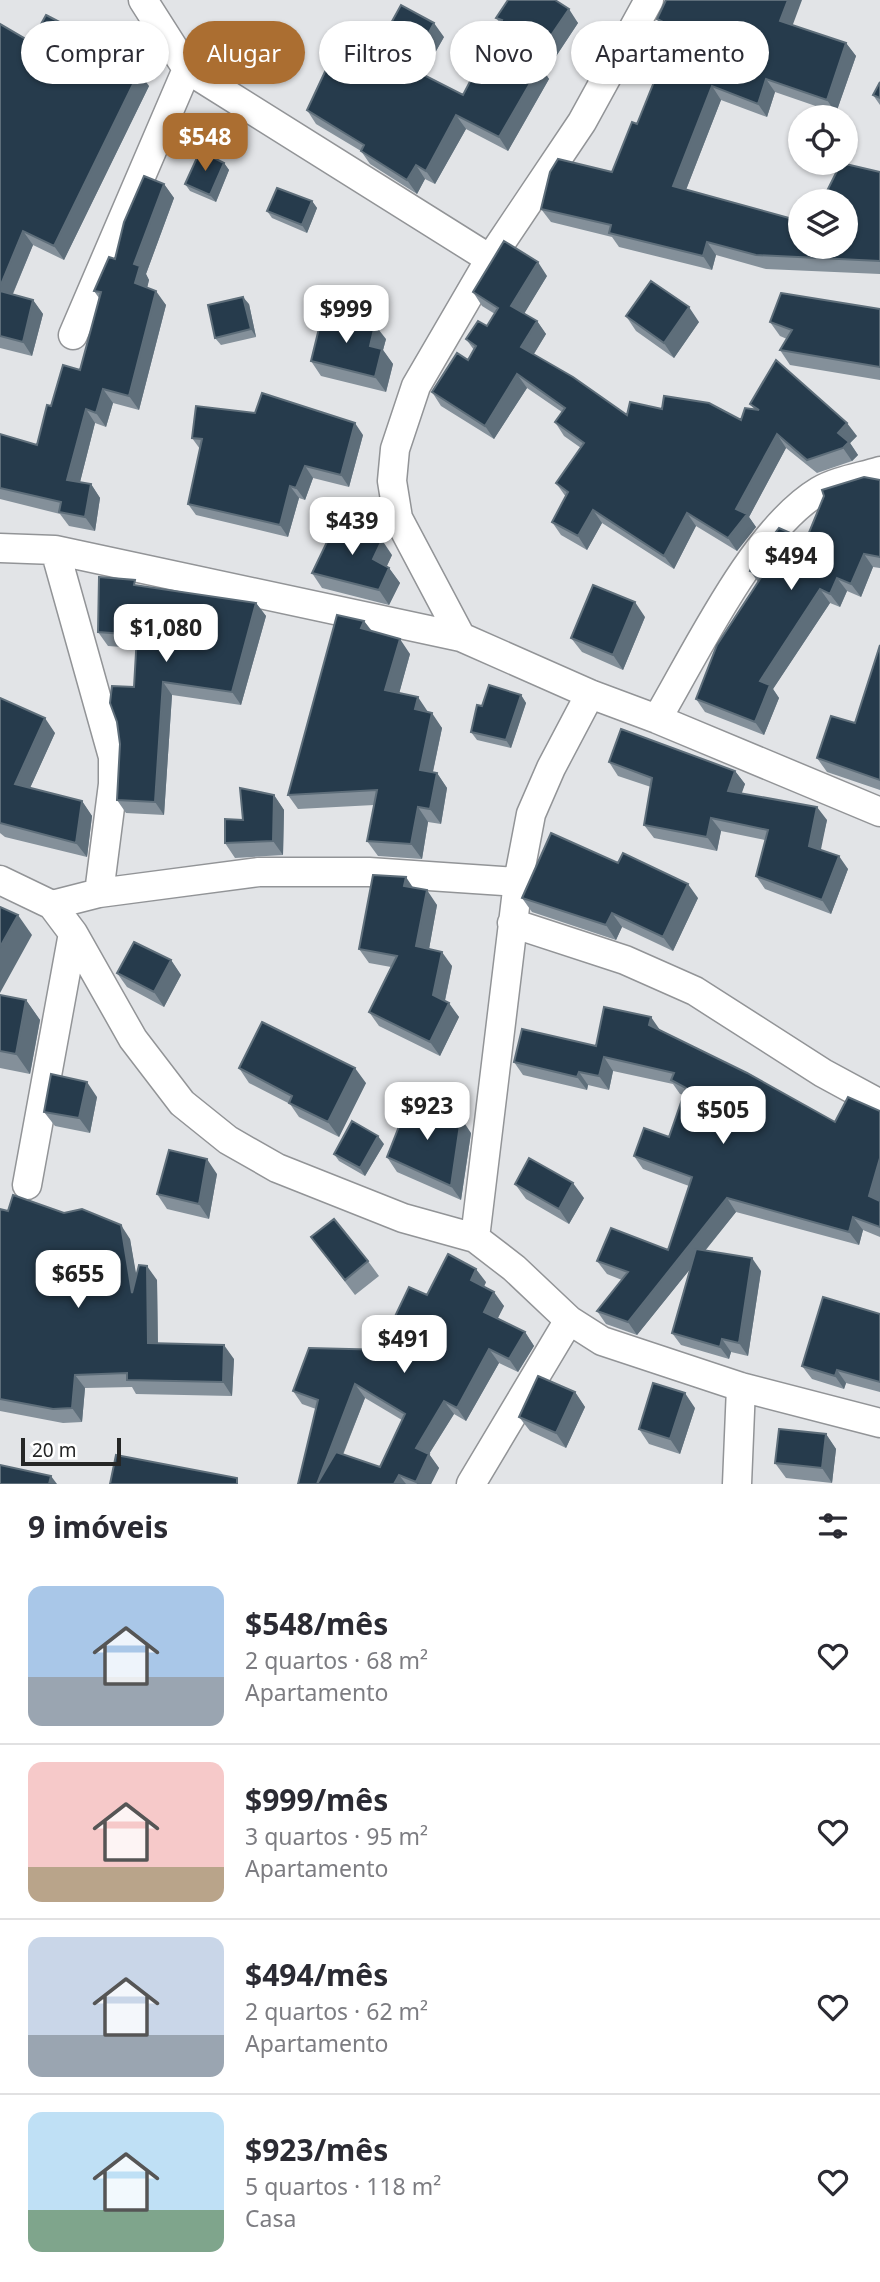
<!DOCTYPE html>
<html lang="pt">
<head>
<meta charset="utf-8">
<style>
	body { margin:0; font-family:"Noto Sans",sans-serif; background:#f2f2f3; color:#2b2b33; height:100vh; display:flex; flex-direction:column; font-size:26px; white-space:nowrap }
	* { box-sizing:border-box; margin:0 }
	p { font-size:23px; color:#7c7c81 }
	.icon { flex:none; width:38px; height:38px; fill:none; stroke:currentColor; stroke-width:2; stroke-linecap:round; stroke-linejoin:round }
	.map { position:relative; height:1484px; overflow:hidden }
	.sheet { display:flex; flex-direction:column; background:#fff; flex:1 }
	.sheet>* { flex:none }
	.guide { position:absolute; left:21px; top:21px; width:838px; height:63px; display:flex; gap:14px }
	.tools { position:absolute; left:788px; top:105px; display:grid; gap:14px }
	.tools a { display:grid; place-items:center; width:70px; height:70px; border-radius:50%; background:#fff; box-shadow:0 2px 5px #0004; font-size:35px }
	.scale { position:absolute; left:21px; bottom:18px; width:100px; box-sizing:border-box; padding-left:7px; border:4px solid #252626; border-top:0; font-size:19px; line-height:24px; white-space:nowrap; color:#252626; -webkit-text-stroke:5px #fff; paint-order:stroke }
	.price { position:absolute; translate:-50% -60px; padding:0 16px; border-radius:14px; background:#fff; color:#222; font-size:23px; line-height:46px; filter:drop-shadow(0 2px 4px #0008) }
	.price::after { content:''; position:absolute; left:50%; top:42px; width:21px; height:16px; margin-left:-10px; background:inherit; clip-path:polygon(0 0,100% 0,50% 100%) }
	.price.active { background:#ab6e31; color:#fff }
	ul { padding:0; list-style:none }
	li { display:flex; align-items:center; gap:21px; height:175px; padding:0 28px }
	li+li { border-top:2px solid #e1e1e2 }
	li span { display:grid; place-items:center; flex:none; width:196px; height:140px; border-radius:14px; color:#555 }
	li>.icon { margin-inline-start:auto }
	span .icon { width:84px; height:84px; fill:#fffc; stroke-width:1 }
	li b { font-size:30px }
	h2 { display:flex; justify-content:space-between; align-items:center; height:84px; padding:0 28px; font-size:30px }
	.tag { padding:0 24px; border-radius:32px; background:#fff; box-shadow:0 2px 5px #0004; font-size:24px; line-height:63px }
	.tag.active { background:#ab6e31; color:#fff }
	.map>svg:first-child { display:block }
	.lines { fill:none; stroke-linecap:round; stroke-linejoin:round }
	.minor-casing { stroke:#929497; stroke-width:31 }
	.minor { stroke:#fff; stroke-width:28 }
	.wall { fill:#84909a; fill-rule:evenodd }
	.shaded-wall { fill:#5e6e7a }
	.building { fill:#263b4c; stroke:#5e6e7a; stroke-width:2 }
</style>
</head>
<body>
<div class="map">
<svg width="880" height="1484" viewBox="0 0 880 1484">
	<rect width="100%" height="100%" fill="#e2e4e7"/>
	<g class="lines">
		<g class="minor-casing">
			<path id="minor" d="M143,0L187,69L490,259
				M649,0L582,122L490,259L416,386L395,449L392,481L398,518L461,637L590,694L657,719L880,812
				M73,335L187,69
				M0,548L55,550L461,637
				M55,550L113,757V784L99,893
				M590,694L551,768L531,814L518,882L475,1238L514,1268L569,1320L602,1341L741,1387L880,1423
				M657,719C696,653 754,530 819,491C836,481 861,477 880,471
				M0,880L52,905L73,933L133,1039L182,1103L228,1140L277,1168L403,1218L475,1238
				M52,905L99,893L259,872H369L518,882
				M512,923L625,960L695,991L823,1073L880,1104
				M27,1185L73,933
				M471,1484L569,1320
				M737,1484L741,1387"/>
		</g>
		<use href="#minor" class="minor"/>
	</g>
	<path class="wall" d="M559,3L578,23L545,73L549,79L508,151L466,129L435,184L425,179L417,194L370,164L361,151L316,124L307,110L360,60L380,43L444,37L423,74L463,95L500,23L496,18Z
		M657,19L793,25L846,43L856,56L836,113L775,92L767,117L721,100L686,190L800,247L880,172V274L766,269L716,255L712,270L619,247L612,237L551,222L541,209L612,172L637,124L659,69L649,55L663,27Z
		M0,24L31,42L83,43L81,46L149,86L64,260L33,245L13,294L33,300L43,314L32,356L0,348Z
		M880,82V105L873,95Z
		M224,163L229,170L216,202L190,191L185,184Z
		M164,184L174,198L146,274L149,280L147,287L166,305L139,410L113,403L106,427L95,423L80,482L91,484L100,498L95,531L69,526L60,514L0,499V434L37,445L51,406L80,370L99,298L94,291Z
		M312,201L317,208L307,233L272,218L267,211Z
		M547,276L524,313L537,321L546,334L534,354L627,415L662,409L741,420L754,409L750,404L857,436L850,443L858,455L852,461L817,473L786,448L749,517L756,527L737,551L696,526L674,569L602,523L587,550L561,535L552,522L566,497L556,483L581,448L564,436L555,422L562,412L527,388L494,439L441,406L432,392L468,360L474,350L466,339L487,326L495,314L482,306L473,292Z
		M249,304L256,337L221,345L215,338Z
		M880,309V380L790,365L780,350L787,339L780,336L770,322Z
		M626,316L699,322L674,358L636,331Z
		M386,339L383,350L393,364L386,392L321,376L311,361Z
		M363,435L349,487L313,478L305,500L299,498L288,537L196,515L188,504L200,449L192,438Z
		M880,480V568L873,567L861,597L847,591L840,607L830,603L773,689L779,698L764,735L705,712L696,699L758,582L750,571L806,540Z
		M392,555L387,566L389,568L400,583L389,605L322,588L312,573Z
		M139,586L256,603L266,616L241,705L172,695L164,815L126,813L117,800L120,744L117,722L134,687L136,648L108,646L98,632Z
		M645,617L623,670L582,652L571,638Z
		M364,621L372,631L410,654L399,693L428,712L442,728L433,772L437,773L447,788L441,824L428,822L422,859L378,856L367,841L374,805L298,809L288,795Z
		M880,645V790L827,772L817,758L855,723Z
		M521,695L526,703L511,748L477,740L471,732L482,706Z
		M0,698L55,733L30,788L82,801L92,816L87,857L5,837L0,833Z
		M609,762L735,771L745,784L741,793L827,820L820,849L848,869L831,914L765,889L756,876L765,840L721,831L717,851L654,838L644,825L651,787L618,776Z
		M274,795L284,810L283,855L235,858L225,843L243,820Z
		M413,888L437,905L429,949L452,966L445,1001L459,1017L440,1056L379,1026L369,1012L391,967L369,963L359,949Z
		M522,898H698L673,951L622,927L616,940L532,912Z
		M171,960L181,975L164,1007L127,987L117,973Z
		M0,995L26,1000L40,1020L30,1074L0,1068Z
		M660,1031L835,1122L880,1111V1237L863,1230L859,1245L736,1212L705,1251L761,1271L748,1356L731,1352L729,1359L681,1345L672,1333L691,1268L637,1335L606,1324L597,1311L622,1280L607,1274L597,1261L668,1250L689,1186L643,1169L634,1156L669,1137L684,1095L680,1094L673,1084L613,1071L609,1090L588,1085L587,1090L523,1075L514,1062L596,1046Z
		M239,1068L366,1083L339,1137L299,1117L290,1104L249,1083Z
		M97,1097L90,1133L55,1126L44,1112Z
		M471,1133L461,1200L397,1172L387,1157Z
		M384,1144L365,1176L339,1161L334,1154Z
		M217,1174L209,1219L167,1209L157,1194Z
		M515,1184L584,1198L569,1224L526,1199Z
		M0,1209L130,1239L136,1276L157,1280L158,1343L234,1359L232,1396L136,1394L132,1387L85,1388L82,1422L63,1423L0,1411Z
		M311,1237L368,1261L379,1276L355,1295Z
		M486,1282L484,1287L504,1306L497,1319L525,1332L534,1346L518,1372L499,1363L466,1421L454,1414L429,1454L439,1468L431,1484H298L316,1409L302,1404L293,1391L404,1356L387,1333L427,1295ZM365,1398L402,1420L380,1467L343,1455Z
		M880,1314V1392L846,1383L844,1389L812,1379L802,1366Z
		M575,1392L585,1407L566,1448L530,1431L519,1417Z
		M695,1408L680,1454L649,1444L639,1429Z
		M826,1434L836,1449L832,1483L786,1478L775,1463Z"/>
	<path class="shaded-wall" d="M788,0H802L789,35L780,21Z
		M569,9L578,23L545,73L549,79L508,151L499,137L533,62Z
		M434,23L444,37L419,81L410,68Z
		M73,29L83,43L77,53L68,39Z
		M846,43L856,56L836,113L827,100Z
		M139,72L149,86L64,260L54,246Z
		M766,79L775,92L767,117L758,104Z
		M712,86L721,100L682,200L673,186Z
		M456,115L466,129L435,184L426,171Z
		M224,163L229,170L216,202L210,195Z
		M416,165L425,179L417,194L407,180Z
		M164,184L174,198L146,274L149,280L145,297L135,283L134,264Z
		M312,201L317,208L307,233L302,225Z
		M23,231L33,245L8,305L0,293V287Z
		M707,242L716,255L712,270L703,256Z
		M538,262L547,276L521,319L511,306Z
		M156,291L166,305L139,410L129,396Z
		M243,297L249,304L256,337L251,329Z
		M33,300L43,314L32,356L23,342Z
		M689,307L699,322L674,358L664,343Z
		M537,321L546,334L530,360L521,347Z
		M375,325L386,339L383,350L393,364L386,392L375,377L370,346Z
		M517,374L527,388L494,439L485,426Z
		M103,389L113,403L106,427L96,413Z
		M86,409L95,423L77,494L67,480Z
		M355,423L363,435L349,487L341,475Z
		M847,423L857,436L850,443L858,455L852,461L843,448L838,433Z
		M777,434L786,448L749,517L756,527L737,551L728,538L736,509Z
		M305,466L313,478L305,500L296,488Z
		M91,484L100,498L95,531L85,517Z
		M290,486L299,498L288,537L280,525Z
		M593,510L602,523L587,550L578,536Z
		M687,513L696,526L674,569L664,556Z
		M382,540L392,555L383,574L373,559Z
		M864,554L873,567L861,597L851,584Z
		M389,568L400,583L389,605L379,590Z
		M837,578L847,591L840,607L830,594Z
		M820,589L830,603L773,689L779,698L764,735L755,722L760,681Z
		M635,602L645,617L623,670L613,655Z
		M256,603L266,616L241,705L232,692Z
		M364,621L375,636L361,628Z
		M400,639L410,654L396,705L385,690Z
		M163,682L172,695L164,815L155,802Z
		M521,695L526,703L511,748L506,740Z
		M418,697L428,712L415,709Z
		M432,713L442,728L430,785L420,770Z
		M45,718L55,733L25,799L15,784Z
		M735,771L745,784L738,804L728,791Z
		M437,773L447,788L441,824L430,809Z
		M274,795L284,810L283,855L273,841Z
		M82,801L92,816L87,857L76,843Z
		M418,807L428,822L422,859L411,844Z
		M817,807L827,820L819,859L809,846Z
		M711,818L721,831L717,851L707,837Z
		M839,856L848,869L831,914L822,900Z
		M406,877L416,892L404,886Z
		M688,884L698,898L673,951L663,937Z
		M427,890L437,905L427,960L416,946Z
		M612,913L622,927L616,940L606,925Z
		M18,915L32,935L0,993V947Z
		M442,952L452,966L443,1009L433,995Z
		M171,960L181,975L164,1007L154,992Z
		M26,1000L40,1020L30,1074L16,1054Z
		M449,1003L459,1017L440,1056L430,1042Z
		M651,1017L660,1030L649,1025Z
		M604,1057L613,1071L609,1090L599,1076Z
		M355,1068L366,1083L339,1137L328,1122Z
		M579,1072L588,1085L587,1090L577,1077Z
		M87,1082L97,1097L90,1133L79,1118Z
		M461,1118L471,1133L461,1200L451,1186Z
		M378,1136L384,1144L365,1176L360,1168Z
		M880,1158V1203L869,1196Z
		M207,1159L217,1174L209,1219L199,1204Z
		M573,1183L584,1198L569,1224L559,1209Z
		M727,1198L736,1212L637,1335L628,1322Z
		M853,1217L863,1230L859,1245L849,1232Z
		M121,1225L130,1239L142,1307L132,1293Z
		M752,1258L761,1271L748,1356L739,1343Z
		M147,1266L157,1280L158,1356L148,1343Z
		M476,1269L486,1282L480,1294L471,1280Z
		M494,1292L504,1306L494,1326L484,1312Z
		M525,1332L534,1346L518,1372L509,1359Z
		M722,1339L731,1352L729,1359L720,1347Z
		M224,1345L234,1359L232,1396L223,1382Z
		M489,1349L499,1363L466,1421L457,1408Z
		M837,1370L846,1383L844,1389L835,1376Z
		M75,1375L85,1388L82,1422L72,1408Z
		M355,1384L365,1398L331,1484H317Z
		M575,1392L585,1407L566,1448L556,1433Z
		M685,1393L695,1408L680,1454L670,1439Z
		M444,1401L454,1414L429,1454L439,1468L431,1484H417L416,1482V1448Z
		M826,1434L836,1449L832,1483L822,1468Z
		M399,1475L406,1484H394Z
		M51,1476L57,1484H49Z"/>
	<path class="building" d="M508,0H555L569,9L533,62L540,66L499,137L456,115L426,171L416,165L407,180L361,151L364,145L307,110L337,46L360,60L373,38L380,43L401,5L434,23L410,68L463,95L502,20L496,18Z
		M666,0H788L780,21L846,43L827,100L766,79L758,104L712,86L673,186L800,221V247H845V201H822L841,163L880,172V261L756,255L707,242L703,256L609,233L611,225L541,209L550,172L558,159L612,172L632,122L637,124L662,62L649,55L665,23L657,19Z
		M46,15L73,29L68,39L139,72L54,246L23,231L0,287V24L31,42Z
		M880,82V98L873,95Z
		M200,151L224,163L210,195L185,184Z
		M144,176L164,184L134,264L140,266L135,283L156,291L129,396L103,389L96,413L86,409L67,480L91,484L85,517L59,512L61,502L0,488V434L37,445L47,405L51,406L63,365L80,370L101,292L94,291L109,257L115,259L124,222Z
		M277,188L312,201L302,225L267,211Z
		M504,241L538,262L511,306L537,321L521,347L573,377L627,415L630,402L662,409L664,396L709,403L741,420L745,408L759,410L750,404L776,360L847,423L838,433L849,442L843,448L807,460L777,434L736,509L747,514L728,538L687,513L664,556L593,510L578,536L552,522L568,492L556,483L584,443L555,422L565,408L517,374L485,426L432,392L457,353L468,360L476,346L466,339L478,321L487,326L498,308L473,292Z
		M651,281L689,307L664,343L626,316Z
		M0,291L33,300L23,342L0,336Z
		M781,293L880,309V367L780,350L792,330L770,322Z
		M243,297L251,329L215,338L208,305Z
		M323,312L375,325L370,346L382,349L375,377L311,361Z
		M262,393L355,423L341,475L305,466L296,488L290,486L280,525L188,504L202,439L192,438L196,406L255,413Z
		M864,477L880,480V557L864,554L851,584L837,578L830,594L820,589L760,681L770,685L755,722L696,699L717,645L762,576L750,571L757,556L779,528L806,540L824,496L822,490Z
		M338,519L382,540L373,559L389,568L379,590L312,573Z
		M99,577L135,580L134,585L256,603L232,692L163,682L155,802L117,800L120,744L117,722L110,703L112,686L134,687L137,635L98,632Z
		M593,585L635,602L613,655L571,638Z
		M337,615L364,621L361,628L400,639L385,690L418,697L415,709L432,713L420,770L437,773L430,809L418,807L411,844L367,841L377,790L288,795Z
		M880,645V780L817,758L831,716L855,723Z
		M489,685L521,695L506,740L471,732L477,705L482,706Z
		M0,698L45,718L15,784L82,801L76,843L0,823Z
		M621,729L735,771L728,791L817,807L809,846L839,856L822,900L756,876L768,830L711,818L707,837L644,825L652,778L609,762Z
		M240,788L274,795L273,841L225,843V819L243,820Z
		M551,833L618,863L623,853L688,884L663,937L612,913L606,925L522,898Z
		M373,875L406,877L404,886L427,890L416,946L442,952L433,995L449,1003L430,1042L369,1012L397,956L359,949Z
		M0,907L18,915L0,947Z
		M134,942L171,960L154,992L117,973Z
		M0,995L26,1000L16,1054L0,1051Z
		M604,1007L651,1017L649,1025L747,1073L835,1122L848,1097L880,1111V1158L869,1196L880,1201V1227L853,1217L849,1232L727,1198L628,1322L597,1311L628,1272L597,1261L611,1228L668,1250L692,1177L634,1156L644,1128L669,1137L686,1088L671,1080L674,1073L604,1057L599,1076L579,1072L577,1077L514,1062L522,1029L596,1046Z
		M262,1022L355,1068L328,1122L289,1103L292,1096L239,1068Z
		M51,1074L87,1082L79,1118L44,1112Z
		M409,1101L461,1118L451,1186L387,1157Z
		M352,1121L378,1136L360,1168L334,1154Z
		M169,1150L207,1159L199,1204L157,1194Z
		M529,1158L573,1183L559,1209L515,1184Z
		M13,1195L64,1213L82,1209L121,1225L132,1293L139,1265L147,1266L148,1343L224,1345L223,1382L127,1380V1373L75,1375L72,1408L53,1409L0,1399V1209L8,1211Z
		M334,1219L368,1261L345,1280L311,1237Z
		M696,1249L752,1258L739,1343L722,1339L720,1347L672,1333Z
		M448,1254L476,1269L471,1280L494,1292L484,1312L525,1332L509,1359L489,1349L457,1408L444,1401L416,1448L429,1454L416,1482L399,1475L394,1484H317L336,1452L380,1467L405,1414L355,1384L317,1484H298L318,1400L293,1391L309,1348L389,1350L406,1357L387,1333L409,1287L427,1295Z
		M823,1297L880,1314V1382L837,1370L835,1376L802,1366Z
		M538,1376L575,1392L556,1433L519,1417Z
		M653,1383L685,1393L670,1439L639,1429Z
		M779,1429L826,1434L822,1468L775,1463Z
		M116,1455L237,1478V1484H110Z
		M0,1465L51,1476L49,1484H0Z"/>
</svg>
<div class="tools">
<a><svg class="icon" aria-label="locate" viewBox="0 0 24 24"><circle cx="12" cy="12" r="6"/><path d="M12 2v4M12 18v4M2 12h4M18 12h4"/></svg></a>
<a><svg class="icon" aria-label="layers" viewBox="0 0 24 24"><path d="M12 4l9 5-9 5-9-5zM3 14l9 5 9-5"/></svg></a>
</div>
<div class="scale">20 m</div>
<b class="price active" style="left:205px;top:173px">$548</b>
<b class="price" style="left:346px;top:345px">$999</b>
<b class="price" style="left:352px;top:557px">$439</b>
<b class="price" style="left:791px;top:592px">$494</b>
<b class="price" style="left:166px;top:664px">$1,080</b>
<b class="price" style="left:427px;top:1142px">$923</b>
<b class="price" style="left:723px;top:1146px">$505</b>
<b class="price" style="left:78px;top:1310px">$655</b>
<b class="price" style="left:404px;top:1375px">$491</b>
<div class="guide">
<a class="tag">Comprar</a>
<a class="tag active">Alugar</a>
<a class="tag">Filtros</a>
<a class="tag">Novo</a>
<a class="tag">Apartamento</a>
</div>
</div>
<section class="sheet">
<h2>9 imóveis<svg class="icon" aria-label="filters" viewBox="0 0 24 24"><path d="M4 7h16M4 17h16"/><circle cx="9" cy="7" r="2"/><circle cx="15" cy="17" r="2"/></svg></h2>
<ul>
<li><span style="background:linear-gradient(#a9c7e8 65%,#9aa5b1 0)"><svg class="icon" aria-label="home" viewBox="0 0 24 24"><path d="M3 11l9-7 9 7M6 9v11h12V9"/></svg></span><div><b>$548/mês</b><p>2 quartos · 68 m²</p><p>Apartamento</p></div><svg class="icon" aria-label="heart" viewBox="0 0 24 24"><path d="M12 20l-8-8c-3-5 5-10 8-4 3-6 11-1 8 4z"/></svg></li>
<li><span style="background:linear-gradient(#f6c9c9 75%,#b9a48a 0)"><svg class="icon" aria-label="home" viewBox="0 0 24 24"><path d="M3 11l9-7 9 7M6 9v11h12V9"/></svg></span><div><b>$999/mês</b><p>3 quartos · 95 m²</p><p>Apartamento</p></div><svg class="icon" aria-label="heart" viewBox="0 0 24 24"><path d="M12 20l-8-8c-3-5 5-10 8-4 3-6 11-1 8 4z"/></svg></li>
<li><span style="background:linear-gradient(#c9d6e8 70%,#9aa5b1 0)"><svg class="icon" aria-label="home" viewBox="0 0 24 24"><path d="M3 11l9-7 9 7M6 9v11h12V9"/></svg></span><div><b>$494/mês</b><p>2 quartos · 62 m²</p><p>Apartamento</p></div><svg class="icon" aria-label="heart" viewBox="0 0 24 24"><path d="M12 20l-8-8c-3-5 5-10 8-4 3-6 11-1 8 4z"/></svg></li>
<li><span style="background:linear-gradient(#bfe0f5 70%,#7fa58c 0)"><svg class="icon" aria-label="home" viewBox="0 0 24 24"><path d="M3 11l9-7 9 7M6 9v11h12V9"/></svg></span><div><b>$923/mês</b><p>5 quartos · 118 m²</p><p>Casa</p></div><svg class="icon" aria-label="heart" viewBox="0 0 24 24"><path d="M12 20l-8-8c-3-5 5-10 8-4 3-6 11-1 8 4z"/></svg></li>
</ul>
</section>
</body>
</html>
